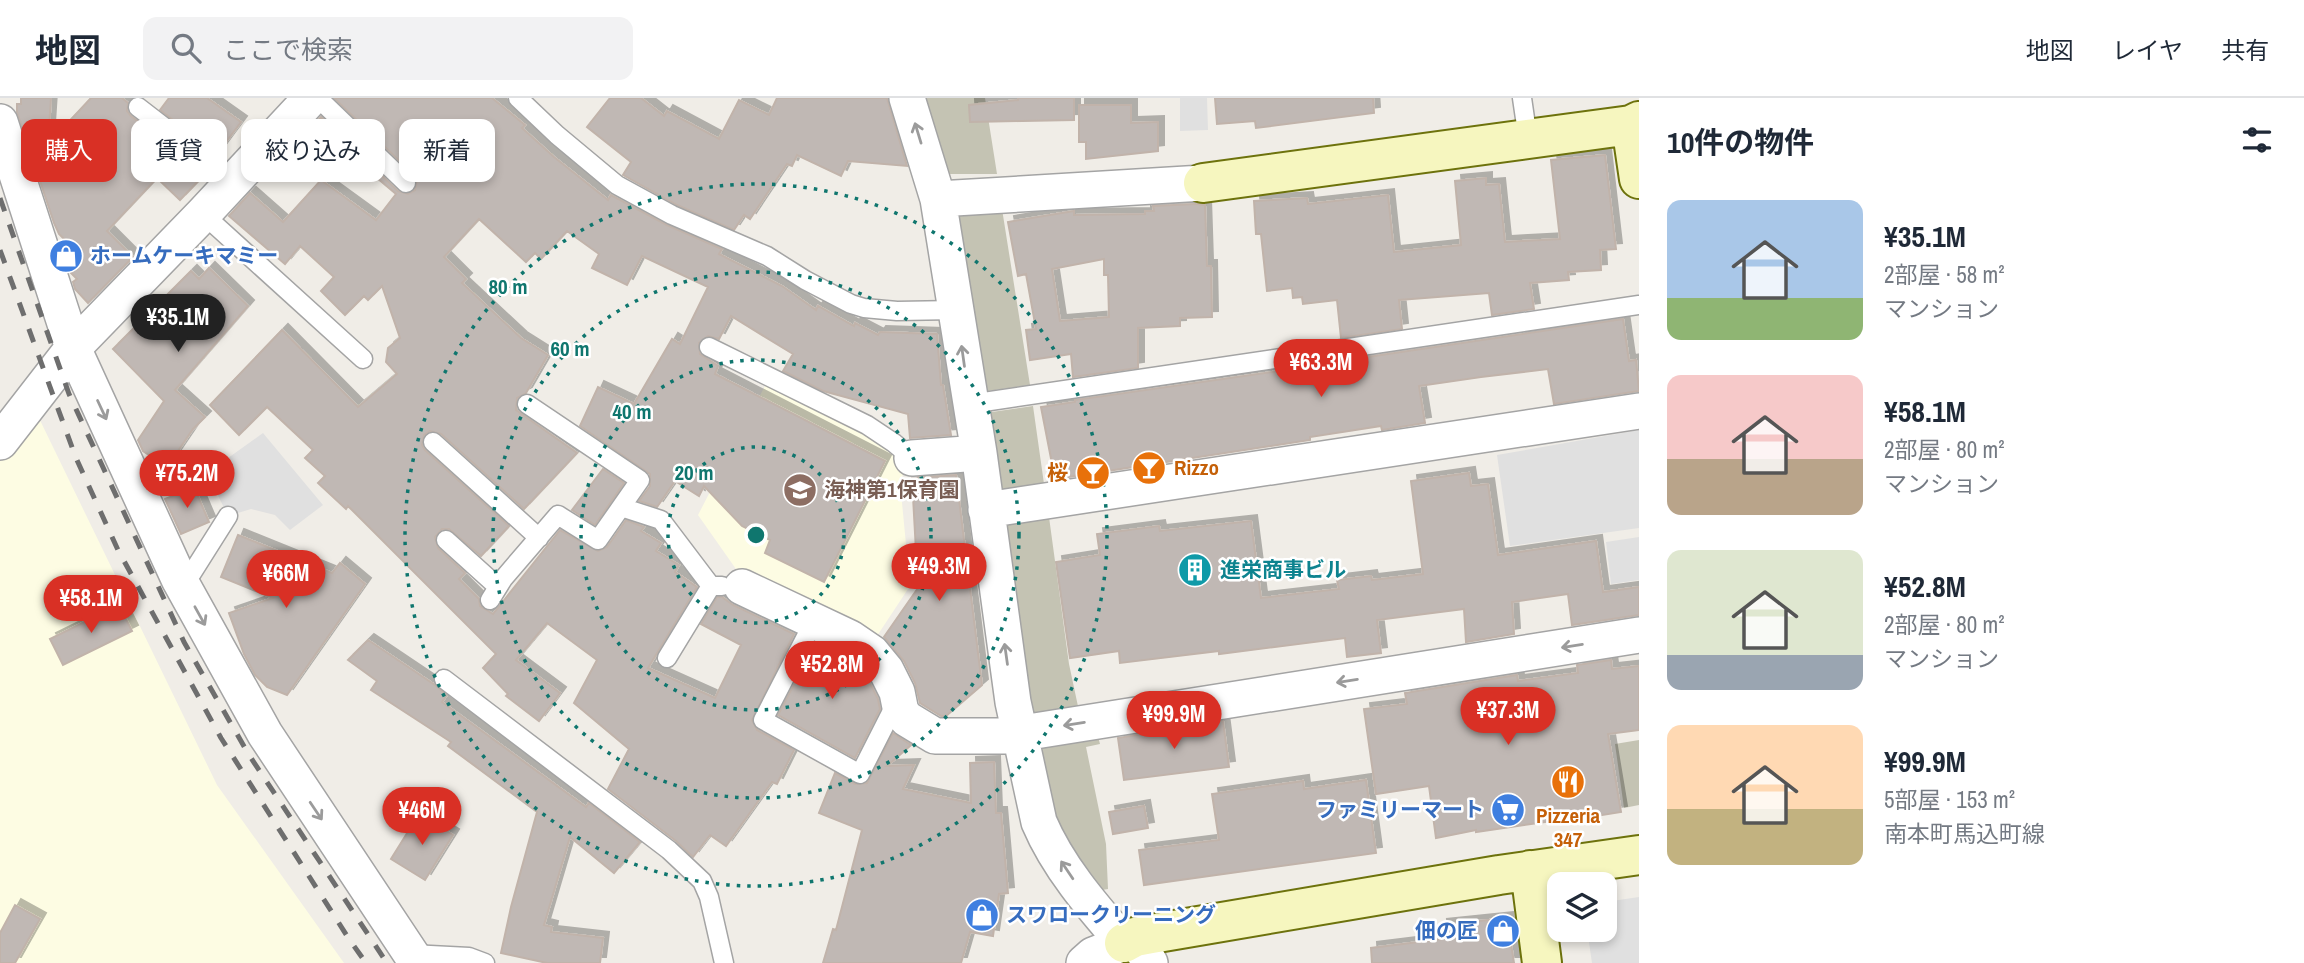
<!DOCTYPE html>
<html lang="ja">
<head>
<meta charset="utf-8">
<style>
	body { margin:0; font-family:"Archivo Narrow","Noto Sans JP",sans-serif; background:#f2f2f3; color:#1f2937; height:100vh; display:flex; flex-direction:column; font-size:26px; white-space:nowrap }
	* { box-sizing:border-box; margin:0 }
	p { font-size:23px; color:#747a83 }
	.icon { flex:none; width:38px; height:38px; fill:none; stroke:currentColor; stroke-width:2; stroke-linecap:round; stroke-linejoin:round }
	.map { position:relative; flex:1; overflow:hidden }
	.panel { display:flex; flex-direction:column; background:#fff; width:665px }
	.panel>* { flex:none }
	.hud { position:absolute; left:21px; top:21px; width:665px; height:63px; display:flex; gap:14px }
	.fabs { position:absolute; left:1547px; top:774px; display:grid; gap:14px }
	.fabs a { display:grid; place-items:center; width:70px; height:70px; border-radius:14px; background:#fff; box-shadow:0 4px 10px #0003; font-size:35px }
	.price { position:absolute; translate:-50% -60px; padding:0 16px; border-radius:24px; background:#d93025; color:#fff; font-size:23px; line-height:46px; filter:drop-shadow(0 2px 4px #0008) }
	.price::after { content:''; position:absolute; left:50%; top:42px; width:21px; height:16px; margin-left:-10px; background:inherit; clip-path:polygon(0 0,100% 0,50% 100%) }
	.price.selected { background:#222; color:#fff }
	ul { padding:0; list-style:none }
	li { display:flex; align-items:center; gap:21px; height:175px; padding:0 28px }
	li span { display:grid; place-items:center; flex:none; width:196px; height:140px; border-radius:14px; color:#555 }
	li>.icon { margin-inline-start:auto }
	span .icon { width:84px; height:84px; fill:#fffc; stroke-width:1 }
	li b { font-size:30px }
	h2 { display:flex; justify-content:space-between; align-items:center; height:84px; padding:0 28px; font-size:30px }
	.tag { padding:0 24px; border-radius:14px; background:#fff; box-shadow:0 4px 10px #0003; font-size:24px; line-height:63px }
	.tag.selected { background:#d93025; color:#fff }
	header { display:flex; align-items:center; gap:42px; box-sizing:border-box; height:98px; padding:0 35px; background:#fff; border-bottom:2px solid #e0e1e3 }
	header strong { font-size:33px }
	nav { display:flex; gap:38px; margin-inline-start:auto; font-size:24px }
	.search { width:490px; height:63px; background:#f2f2f3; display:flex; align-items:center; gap:18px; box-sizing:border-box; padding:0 24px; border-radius:14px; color:#747a83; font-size:26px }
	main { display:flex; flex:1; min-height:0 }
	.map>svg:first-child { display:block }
	.education { fill:#fdfce3 }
	.construction { fill:#c4c3b3 }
	.parking { fill:#e0e0e0 }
	.building { fill:#c0b8b4; stroke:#c1b3aa; stroke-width:2; fill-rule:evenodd; filter:url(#shadow) }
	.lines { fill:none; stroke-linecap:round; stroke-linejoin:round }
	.lane-casing { stroke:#a4a4a4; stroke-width:21 }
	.street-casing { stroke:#a4a4a4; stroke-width:38 }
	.secondary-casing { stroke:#6d720c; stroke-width:42 }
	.lane { stroke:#fff; stroke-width:18 }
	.street { stroke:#fff; stroke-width:35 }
	.secondary { stroke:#f6f6bf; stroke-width:38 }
	.rail { stroke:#6e6e6e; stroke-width:5; stroke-dasharray:14 14; stroke-linecap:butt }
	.oneway { stroke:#9b9b9b }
	.ring { fill:none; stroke:#0f766e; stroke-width:3.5; stroke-dasharray:3.5 7 }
	.labels { text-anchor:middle; stroke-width:5; stroke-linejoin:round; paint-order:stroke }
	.shop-label { font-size:21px; font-weight:bold; fill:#366cbe; stroke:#fff; text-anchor:start }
	.food-label { font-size:21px; font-weight:bold; fill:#c56008; stroke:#fff; text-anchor:start }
	.education-label { font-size:21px; font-weight:bold; fill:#785e54; stroke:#fff; text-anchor:start }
	.culture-label { font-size:21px; font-weight:bold; fill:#0d838f; stroke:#fff; text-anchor:start }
	.centre { fill:#0f766e; stroke:#fff; stroke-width:3.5 }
	.ring-label { font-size:21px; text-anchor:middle; font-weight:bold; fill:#0f766e; stroke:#fff; stroke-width:5; stroke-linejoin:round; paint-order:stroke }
</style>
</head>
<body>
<header>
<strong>地図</strong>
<div class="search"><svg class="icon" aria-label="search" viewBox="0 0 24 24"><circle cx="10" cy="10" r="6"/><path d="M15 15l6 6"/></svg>ここで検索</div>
<nav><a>地図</a><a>レイヤ</a><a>共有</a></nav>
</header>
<main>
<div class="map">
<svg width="1639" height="865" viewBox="0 0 1639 865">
	<defs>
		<filter id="shadow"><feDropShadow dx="6" dy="-6" stdDeviation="0" flood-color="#0004"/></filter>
	</defs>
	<rect width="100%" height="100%" fill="#f0ede7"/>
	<path class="education" d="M766,286L881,343L907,367L900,384L910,488L871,547L743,481L698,417Z
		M36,314L217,687L344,865H0V362L2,356Z"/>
	<path class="construction" d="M918,0H985L997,76H945Z
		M1002,111L1030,287L981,294L954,119Z
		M1033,308L1045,393L998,400L985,315Z
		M1049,419L1069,566L1079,613L1038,621L1025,600L1000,437L1007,425Z
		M1096,631L1100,646L1086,649L1106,746L1108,791L1102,792L1055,732L1035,643Z
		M1639,642V707L1624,710L1615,646Z"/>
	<path class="parking" d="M1180,0H1207L1208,32L1180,33Z
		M1639,332V430L1510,448L1497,357Z
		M263,335L323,407L290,432L275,417L251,411L228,418L207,375Z
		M1639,439V482L1611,486L1606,444Z
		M1639,799V865H1592L1587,831H1605V804Z"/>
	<path class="building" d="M21,0H51L48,46L91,0H122L128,5L127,13L131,18L204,74V77L180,102L157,80L107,133L133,159L88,205L75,191L73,184L77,181L70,174L62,152L69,146L59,136L54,125L17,14V6H21Z
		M169,0H207L241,24L217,56L160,12Z
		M334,0H492L525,27L522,30L554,59L608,102L611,97L667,127L722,151L719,156L782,188L816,212L818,208L854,228L855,225L878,237L880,234L937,236L941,287H943L951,337L910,340L908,316L823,293L783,273L793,256L731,218L719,241L708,238L699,245L700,256L718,268L715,276L885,363L824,484L765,455L770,442L742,428L704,388L699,398L675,383L657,409L639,403L650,388V376L580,328L598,289L634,306L672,241L680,246L708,189L642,158L627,187L592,170L599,156L567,133L541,161L535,155L526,164L479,121L444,159L466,181L462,185L521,240L548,257L526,295L517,300L516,312L577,355L524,411L441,336L430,333L424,337L422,347L425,352L509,428L481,458L449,431H442L435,439L438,450L465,475L459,481L479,501L480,508L493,516L560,432L598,453L607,449L626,422L644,429L641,433L661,445L656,453L679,467L675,474L697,489L648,570L715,600L741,547L701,526L717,499H722L733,507L794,536L752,622L757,632L794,652L777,686L772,684L726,748L710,737L693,759L676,743L608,691L629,651L574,605L597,562L547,525L516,562L560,595L539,623L506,598L508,596L483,570L496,556L348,408L346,411L318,385L325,378L305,360L313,352L267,309L239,337L210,307L282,232L358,309L397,276L386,264L388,250L400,240L382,188L368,202L364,198L345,217L321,193L334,179L300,148L285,166L229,118L250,95L283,124L321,82L376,122L396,96L314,27L321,19L398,93L408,96L415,92L417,83L414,77Z
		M610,0H641L664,18L667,13L719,41L739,2L769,17L777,0H887L907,68L848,63L841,78L797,57L792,68L787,66L750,121L744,117L734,132L677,107L623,77L631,64L587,29Z
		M1018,0H1074V22L970,24L969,7L1018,2Z
		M1215,0H1373L1374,15L1256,30L1255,23L1217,26Z
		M1079,7H1131V25L1158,24V53L1086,61V44H1079Z
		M1605,57L1616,151L1600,152L1601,172L1568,174L1569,182L1530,185L1534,211L1492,217L1489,195L1399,202L1402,231L1341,240L1337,202L1303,206L1302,199L1293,200L1292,190L1267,193L1261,136H1256L1254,103L1307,100L1308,106L1388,97L1394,154L1461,147L1455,83L1486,80V87L1499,86L1505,144L1560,141L1551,62Z
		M1196,106L1205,107L1207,168H1211L1212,219L1180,220V228L1138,230V270L1073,279L1071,256L1030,262L1026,232L1036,231L1026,176L1018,178L1008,124L1074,113V117L1145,116V113H1154L1153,108ZM1104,161V177H1108L1109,219L1060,223L1052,171Z
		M209,170L248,208L175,292L205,319L193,331L167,369L143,353L138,342L164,303L113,251L191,173L199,181Z
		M1623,221L1629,263L1636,262L1639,293L1554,306L1548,271L1481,279L1419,288L1425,325L1382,332L1381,328L1310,339V342L1055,381L1041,309L1075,304V302L1308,269L1307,268Z
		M603,371L624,385L595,427L572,412Z
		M1469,375L1471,388L1488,386L1498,457L1596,443L1603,494L1639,489V517L1572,527L1568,496L1512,504L1514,536L1466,544L1464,511L1377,522L1381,555L1347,559L1345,540L1219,556V553L1120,565L1119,553L1070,560L1056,464L1100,457L1097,436L1159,428L1160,433L1251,423L1261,500L1339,491L1337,482L1371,478L1372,482L1423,476L1411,383Z
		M956,377L982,587L946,618H941L920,605L915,585L904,563L884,539L918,490L912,380Z
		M194,389L209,424L181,436L165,401Z
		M238,437L332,475L340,465L365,486L287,597L267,589L255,577L244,556L229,515L273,500L221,479Z
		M119,507L132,533L63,567L50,541Z
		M368,542L435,587L447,597L442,604L586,709L589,705L640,744L614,775L570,739L544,827L552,829L551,834L603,840L600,865H547L501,855L511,809L537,714L448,648L451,644L371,592L377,583L348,562Z
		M815,546L840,558L858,570L869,583L878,601L880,611L855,660L778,617Z
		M1611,562L1612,571L1639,568V632L1608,636L1621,714L1553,725L1552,723L1476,734V732L1436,740L1429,688L1376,696L1364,611L1407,606L1405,595L1517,577L1518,583L1578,575L1577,567Z
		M1223,623L1229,669L1124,682L1118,640Z
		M893,635L911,647L887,668L914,667L903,691L971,705L970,665L994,664L996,715H1001L1008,795L999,796L993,838L970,834L961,865H823L833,831L836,832L862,732L819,715L835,675L855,686L867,685Z
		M1366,682L1376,755L1144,787L1139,752L1219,742L1212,696L1303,683L1304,691Z
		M1144,708L1148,730L1113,736L1109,714Z
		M419,716L453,737L425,782L391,761Z
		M15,807L40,821L15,865H0V835Z
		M1507,820L1514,865H1372L1371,850L1443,841L1441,827Z"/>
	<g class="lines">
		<g class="lane-casing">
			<path id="lane" d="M318,0L406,85
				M518,0L557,37L617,87L672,117L767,158L805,182L851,206L864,210L897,213L956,212
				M1522,0L1528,41
				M138,9L234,83
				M203,116L363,261
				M709,249L867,327L894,345L912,360
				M970,306L1639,207
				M433,344L539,440
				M621,409L661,422L711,488
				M446,442L498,489
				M179,481L192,475L228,418
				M490,502L503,481L558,417L598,442L640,382L527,306
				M814,523L763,622L860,676L897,603
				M667,560L711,488H722
				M444,581L669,752L702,783L709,799L724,865
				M411,856L469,859L485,865"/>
		</g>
		<g class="street-casing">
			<path id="street" d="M907,0L938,101L979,355L1013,604L1039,724C1058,769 1092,808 1124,845
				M0,24L73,250L179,481L265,636L417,865
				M938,101L1203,85
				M0,344L73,250L203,116L311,0
				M912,360L979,355
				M986,412L1639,313
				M742,489L850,540L872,555L886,572L897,594L901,614L907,621L935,638H1004L1639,537
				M1135,839L1150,865
				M1084,865L1093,857L1124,845"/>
		</g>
		<g class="secondary-casing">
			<path id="secondary" d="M1631,27L1639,81
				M1203,85L1631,27L1639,23
				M1530,772L1542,865
				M1124,845L1135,839L1151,836L1499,777L1639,757"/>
		</g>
		<use href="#lane" class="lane"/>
		<use href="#street" class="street"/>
		<use href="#secondary" class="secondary"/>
		<path class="rail" d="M0,100L69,296L184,544L249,657L387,865
			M0,152L76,360L118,452L221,640L349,841L366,865"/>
	</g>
	<defs><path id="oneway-shaft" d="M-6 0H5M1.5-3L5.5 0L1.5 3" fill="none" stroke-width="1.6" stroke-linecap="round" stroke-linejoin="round" transform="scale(1.75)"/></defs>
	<g class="oneway">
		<use href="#oneway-shaft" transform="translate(918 35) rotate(-107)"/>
		<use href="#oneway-shaft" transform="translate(963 258) rotate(-98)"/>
		<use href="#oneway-shaft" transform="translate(102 312) rotate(65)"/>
		<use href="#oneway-shaft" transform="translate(200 518) rotate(61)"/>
		<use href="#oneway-shaft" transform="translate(1572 548) rotate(171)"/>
		<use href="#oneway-shaft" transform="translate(1006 556) rotate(-98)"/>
		<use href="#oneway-shaft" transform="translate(1347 583) rotate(171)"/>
		<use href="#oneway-shaft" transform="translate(1074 626) rotate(171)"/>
		<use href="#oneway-shaft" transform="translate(316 713) rotate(56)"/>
		<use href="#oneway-shaft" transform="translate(1067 772) rotate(-124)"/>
	</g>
	<g class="ring">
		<circle cx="756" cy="437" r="88"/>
		<circle cx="756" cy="437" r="175"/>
		<circle cx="756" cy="437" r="263"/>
		<circle cx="756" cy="437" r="351"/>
	</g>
	<defs>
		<g id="shop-disc" transform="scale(1.75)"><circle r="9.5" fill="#3f7fe0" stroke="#fff"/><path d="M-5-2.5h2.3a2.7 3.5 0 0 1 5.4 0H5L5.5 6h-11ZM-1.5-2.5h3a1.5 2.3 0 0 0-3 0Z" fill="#fff"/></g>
		<g id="bar-disc" transform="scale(1.75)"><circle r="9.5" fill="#e8710a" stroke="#fff"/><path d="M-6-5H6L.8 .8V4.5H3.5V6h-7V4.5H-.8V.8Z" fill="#fff"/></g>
		<g id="school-disc" transform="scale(1.75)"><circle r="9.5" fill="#8d6e63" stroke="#fff"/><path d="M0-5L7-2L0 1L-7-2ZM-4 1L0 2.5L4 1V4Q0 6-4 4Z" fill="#fff"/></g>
		<g id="building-disc" transform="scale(1.75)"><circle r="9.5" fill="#0f9aa8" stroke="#fff"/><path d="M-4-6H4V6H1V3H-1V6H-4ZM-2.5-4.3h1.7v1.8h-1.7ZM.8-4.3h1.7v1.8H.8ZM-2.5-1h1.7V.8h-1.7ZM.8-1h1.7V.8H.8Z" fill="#fff"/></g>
		<g id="restaurant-disc" transform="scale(1.75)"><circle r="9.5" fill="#e8710a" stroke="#fff"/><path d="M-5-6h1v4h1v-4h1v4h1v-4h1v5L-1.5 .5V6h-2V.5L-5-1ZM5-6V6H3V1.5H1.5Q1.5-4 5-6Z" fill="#fff"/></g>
		<g id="supermarket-disc" transform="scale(1.75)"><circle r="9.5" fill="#3f7fe0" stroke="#fff"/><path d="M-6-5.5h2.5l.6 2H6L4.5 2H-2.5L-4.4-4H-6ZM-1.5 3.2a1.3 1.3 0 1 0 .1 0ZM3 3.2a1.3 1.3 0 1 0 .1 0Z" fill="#fff"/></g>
	</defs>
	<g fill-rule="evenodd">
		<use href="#shop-disc" x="66" y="158"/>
		<use href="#bar-disc" x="1149" y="370"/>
		<use href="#bar-disc" x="1093" y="375"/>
		<use href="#school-disc" x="800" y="392"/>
		<use href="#building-disc" x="1195" y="472"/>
		<use href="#restaurant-disc" x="1568" y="684"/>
		<use href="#supermarket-disc" x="1508" y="712"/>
		<use href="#shop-disc" x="982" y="817"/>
		<use href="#shop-disc" x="1503" y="833"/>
	</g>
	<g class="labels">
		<g class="shop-label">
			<text x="90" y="165">ホームケーキマミー</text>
			<text x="1484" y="719" text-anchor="end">ファミリーマート</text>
			<text x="1006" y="824">スワロークリーニング</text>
			<text x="1478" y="840" text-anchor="end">佃の匠</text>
		</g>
		<g class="food-label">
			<text x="1174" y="377">Rizzo</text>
			<text x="1068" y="382" text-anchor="end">桜</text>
			<text x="1568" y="725" text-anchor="middle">Pizzeria<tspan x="1568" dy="24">347</tspan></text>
		</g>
		<g class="education-label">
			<text x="824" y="399">海神第1保育園</text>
		</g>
		<g class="culture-label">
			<text x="1220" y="479">進栄商事ビル</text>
		</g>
	</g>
	<circle cx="756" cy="437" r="10" class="centre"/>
	<g class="ring-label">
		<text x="508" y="196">80 m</text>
		<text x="570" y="258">60 m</text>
		<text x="632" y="321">40 m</text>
		<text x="694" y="382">20 m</text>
	</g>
</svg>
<div class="fabs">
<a><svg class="icon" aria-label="layers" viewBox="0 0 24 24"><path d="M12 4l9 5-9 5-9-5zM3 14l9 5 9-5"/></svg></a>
</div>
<b class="price selected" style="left:178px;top:256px">¥35.1M</b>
<b class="price" style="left:1321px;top:301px">¥63.3M</b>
<b class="price" style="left:187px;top:412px">¥75.2M</b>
<b class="price" style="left:939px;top:505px">¥49.3M</b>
<b class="price" style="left:286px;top:512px">¥66M</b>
<b class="price" style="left:91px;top:537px">¥58.1M</b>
<b class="price" style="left:832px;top:603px">¥52.8M</b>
<b class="price" style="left:1508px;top:649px">¥37.3M</b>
<b class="price" style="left:1174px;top:653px">¥99.9M</b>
<b class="price" style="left:422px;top:749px">¥46M</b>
<div class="hud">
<a class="tag selected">購入</a>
<a class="tag">賃貸</a>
<a class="tag">絞り込み</a>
<a class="tag">新着</a>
</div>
</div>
<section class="panel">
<h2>10件の物件<svg class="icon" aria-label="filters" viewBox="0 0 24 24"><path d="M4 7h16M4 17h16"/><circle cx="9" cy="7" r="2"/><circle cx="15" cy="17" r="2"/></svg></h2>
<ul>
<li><span style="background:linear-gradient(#a9c7e8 70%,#8fb573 0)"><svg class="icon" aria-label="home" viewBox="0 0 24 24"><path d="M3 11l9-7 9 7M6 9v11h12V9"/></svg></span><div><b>¥35.1M</b><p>2部屋 · 58 m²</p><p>マンション</p></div></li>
<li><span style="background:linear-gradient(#f6c9c9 60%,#b9a48a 0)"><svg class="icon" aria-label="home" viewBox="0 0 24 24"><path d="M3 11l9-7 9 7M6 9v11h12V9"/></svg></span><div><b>¥58.1M</b><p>2部屋 · 80 m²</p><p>マンション</p></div></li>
<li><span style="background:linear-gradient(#dfe7d0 75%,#9aa5b1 0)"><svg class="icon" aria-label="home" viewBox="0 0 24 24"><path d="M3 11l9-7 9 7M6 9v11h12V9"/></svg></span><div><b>¥52.8M</b><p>2部屋 · 80 m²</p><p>マンション</p></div></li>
<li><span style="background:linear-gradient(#ffd9b3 60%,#c2b280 0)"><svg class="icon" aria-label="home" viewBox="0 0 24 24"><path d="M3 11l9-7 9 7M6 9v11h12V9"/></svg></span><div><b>¥99.9M</b><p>5部屋 · 153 m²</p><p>南本町馬込町線</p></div></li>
</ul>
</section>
</main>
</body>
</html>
